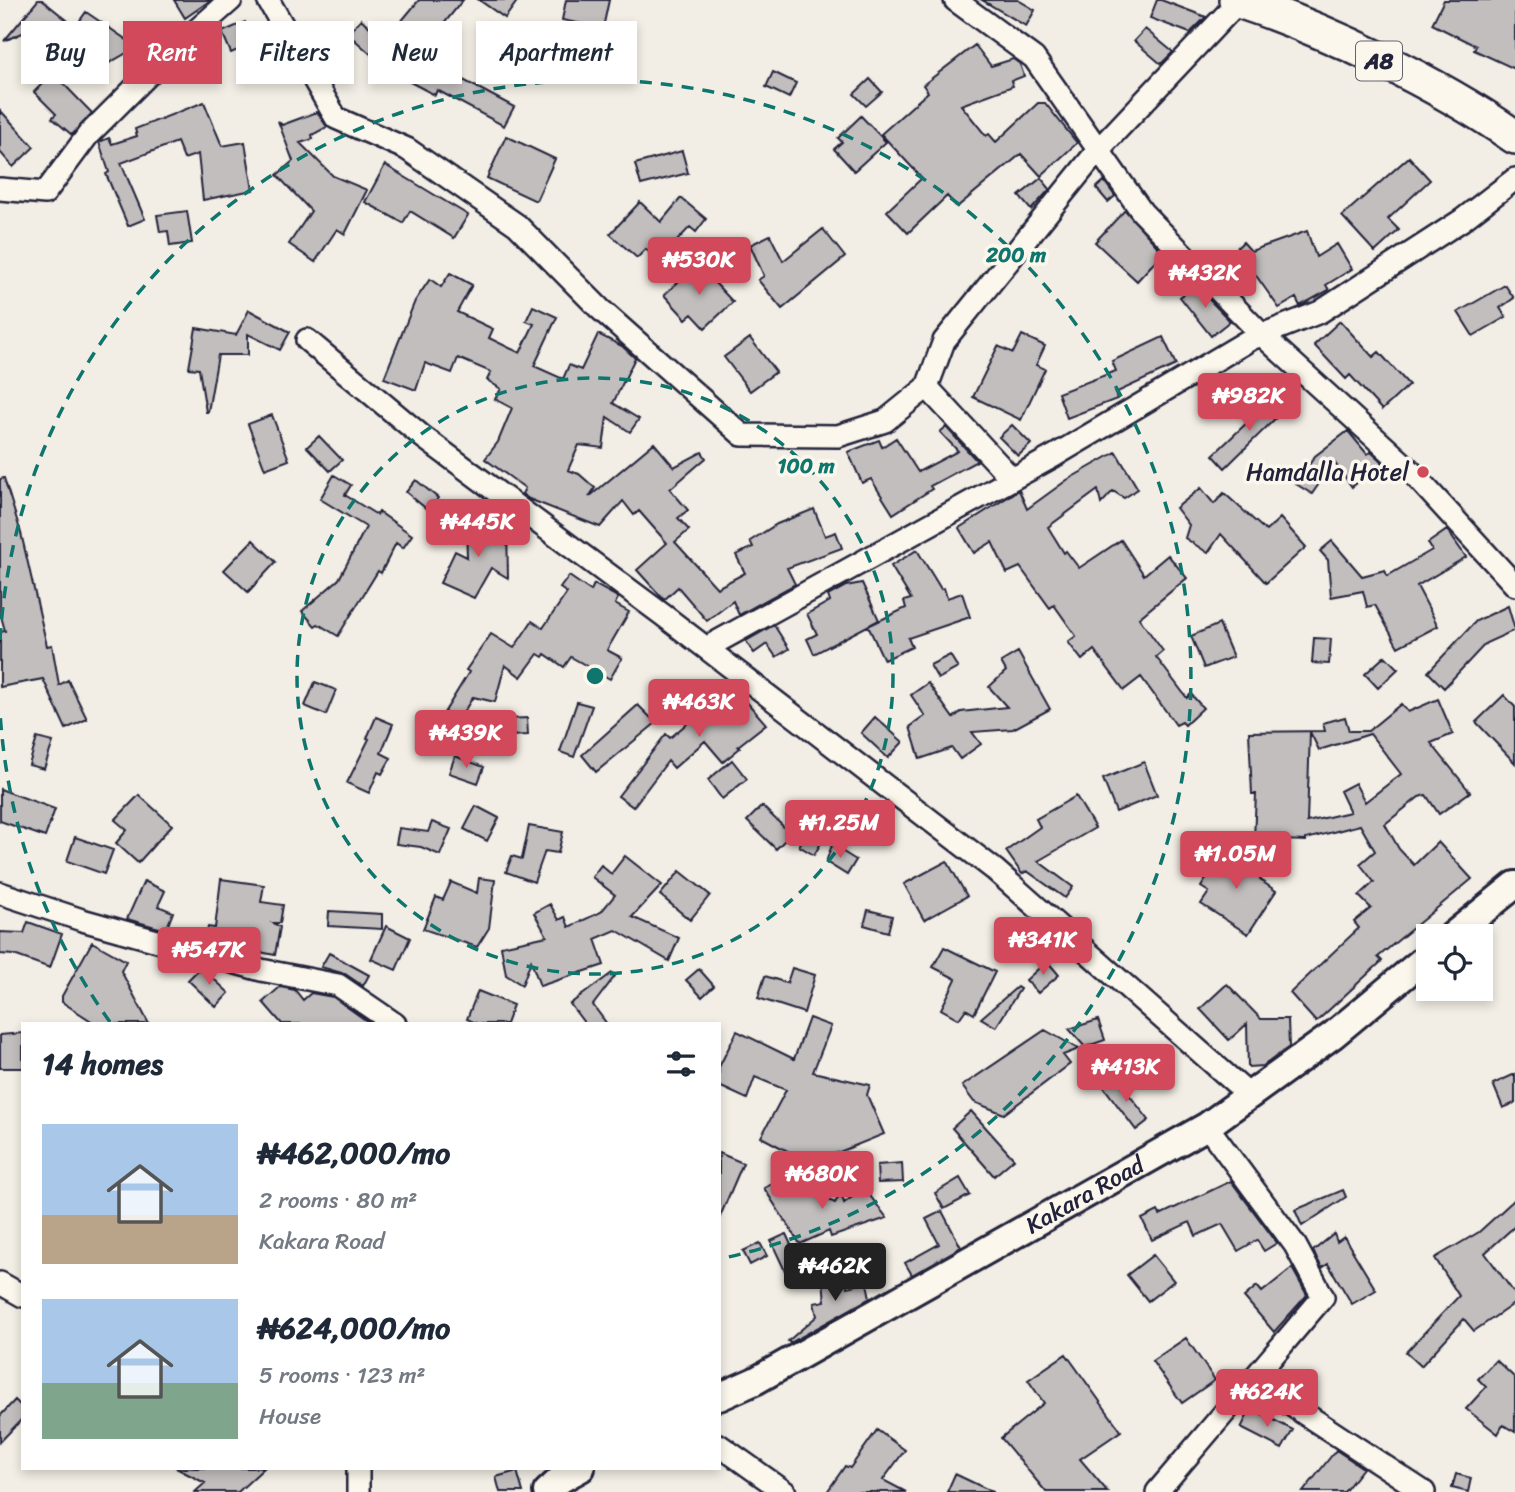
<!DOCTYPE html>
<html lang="en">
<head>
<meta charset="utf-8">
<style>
	body { margin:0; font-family:Sriracha,sans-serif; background:#f6f6f7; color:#1f2937; height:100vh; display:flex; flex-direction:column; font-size:26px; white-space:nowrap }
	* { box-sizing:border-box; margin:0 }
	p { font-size:23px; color:#747a83 }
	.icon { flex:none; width:38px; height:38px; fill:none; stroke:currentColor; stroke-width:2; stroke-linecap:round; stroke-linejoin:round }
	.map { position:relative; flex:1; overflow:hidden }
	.sheet { position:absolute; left:21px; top:1022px; width:700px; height:448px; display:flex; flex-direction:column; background:#fff; border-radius:0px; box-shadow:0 4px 10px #0003 }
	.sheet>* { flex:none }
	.hud { position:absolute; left:21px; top:21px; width:700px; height:63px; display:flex; gap:14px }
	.controls { position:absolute; left:1416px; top:924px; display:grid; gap:14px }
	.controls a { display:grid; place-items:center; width:77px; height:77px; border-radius:0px; background:#fff; box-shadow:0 4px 10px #0003; font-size:35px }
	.price { position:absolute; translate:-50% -60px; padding:0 16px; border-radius:7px; background:#d1495b; color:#fff; font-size:23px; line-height:46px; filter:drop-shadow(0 2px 4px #0008) }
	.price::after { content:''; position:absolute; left:50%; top:42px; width:21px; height:16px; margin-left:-10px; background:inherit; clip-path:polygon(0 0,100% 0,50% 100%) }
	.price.active { background:#222; color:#fff }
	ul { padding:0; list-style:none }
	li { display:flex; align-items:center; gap:21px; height:175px; padding:0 21px }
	li span { display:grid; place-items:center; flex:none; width:196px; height:140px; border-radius:0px; color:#555 }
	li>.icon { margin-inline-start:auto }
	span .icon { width:84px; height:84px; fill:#fffc; stroke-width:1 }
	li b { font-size:30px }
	h2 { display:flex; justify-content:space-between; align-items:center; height:84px; padding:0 21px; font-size:30px }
	.chip { padding:0 24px; border-radius:0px; background:#fff; box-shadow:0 4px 10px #0003; font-size:24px; line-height:63px }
	.chip.active { background:#d1495b; color:#fff }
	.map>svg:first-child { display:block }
	.building { fill:#c2bebe; stroke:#22223b; stroke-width:2; fill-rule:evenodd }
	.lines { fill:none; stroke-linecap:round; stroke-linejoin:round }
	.minor-casing { stroke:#22223b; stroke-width:26 }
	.tertiary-casing { stroke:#22223b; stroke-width:32 }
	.primary-casing { stroke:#22223b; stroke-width:38 }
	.minor { stroke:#fbf7ec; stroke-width:21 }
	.tertiary { stroke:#fbf7ec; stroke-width:26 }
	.primary { stroke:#fbf7ec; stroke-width:33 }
	.ring { fill:none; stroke:#0f766e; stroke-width:3.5; stroke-dasharray:12 9 }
	.poi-dot { fill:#d1495b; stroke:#fbf7ec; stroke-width:2.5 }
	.labels { text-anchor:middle; stroke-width:7; stroke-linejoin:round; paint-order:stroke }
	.shield { fill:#fbf7ec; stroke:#636270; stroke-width:2 }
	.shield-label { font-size:23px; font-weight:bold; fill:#22223b }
	.poi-label { font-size:24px; fill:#22223b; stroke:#fbf7ec; text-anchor:end }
	.street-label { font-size:24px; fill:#22223b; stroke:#fbf7ec }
	.centre { fill:#0f766e; stroke:#fbf7ec; stroke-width:3.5 }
	.ring-label { font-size:21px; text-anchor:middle; font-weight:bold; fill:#0f766e; stroke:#fbf7ec; stroke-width:7; stroke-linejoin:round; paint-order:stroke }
</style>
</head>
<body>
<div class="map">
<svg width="1515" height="1492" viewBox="0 0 1515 1492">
	<rect width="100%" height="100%" fill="#f2eee5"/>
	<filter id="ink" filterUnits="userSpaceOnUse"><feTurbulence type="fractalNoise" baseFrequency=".0143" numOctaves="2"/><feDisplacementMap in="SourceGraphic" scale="14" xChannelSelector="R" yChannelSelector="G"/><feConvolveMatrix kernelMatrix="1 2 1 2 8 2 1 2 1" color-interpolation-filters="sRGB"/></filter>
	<g filter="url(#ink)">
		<path class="building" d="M38,0H42L73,25L56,45L34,28L4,41Z
			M174,0H211L185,18Z
			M419,0H463L418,56L514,107L504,126L437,90L435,95L381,67L382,64L348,34L361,19L385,41Z
			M479,0H518L505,18Z
			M566,0H609L603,28L562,20Z
			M982,0H1018L1035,10L1026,26Z
			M1157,0H1161L1206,17L1190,33L1150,18Z
			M1444,0H1515V69L1474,50L1476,46L1432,24Z
			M86,12L137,47L109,63L69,36Z
			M245,22L254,43L231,53L222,32Z
			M1145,29L1173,52L1161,64L1134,41Z
			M272,33L294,71L280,75L265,35Z
			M975,45L991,66L1013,59L1020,64L1024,76L1011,81L1013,86L961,105L986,136L989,134L996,142L1038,103H1045L1077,143L1041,176L1021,154L957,207L947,196L908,233L887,211L922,178L881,134L928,92L923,85Z
			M773,72L796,83L789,98L766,87Z
			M53,73L92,113L72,135L52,118L56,114L34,92Z
			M870,79L882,92L866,106L854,94Z
			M204,102L222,146L245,142L253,190L203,200L198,154L184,159L177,142L121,163L145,219L128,226L106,174L109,172L99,142L109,138L112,144L137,136L135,129Z
			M0,110L34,147L13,167L0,152Z
			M317,112L327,127L312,135L313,139L300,143L333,176L367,190L345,234L337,229L315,262L289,244L311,211L277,175L293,161L278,121L282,125Z
			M861,116L886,142L854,171L834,149L842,142L838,138Z
			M506,136L555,159L536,201L487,178Z
			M682,151L688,173L641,185L635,164Z
			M1409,157L1430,180L1388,219L1399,230L1375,252L1342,216Z
			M385,165L468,215L454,238L410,211L403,223L365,202Z
			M1041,178L1050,189L1031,210L1019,196Z
			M1104,181L1115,196L1108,202L1096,188Z
			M681,198L706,219L696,232L690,227L658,261L646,249L637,258L610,234L640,202L661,222Z
			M1125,210L1163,253L1137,281L1095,242Z
			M187,211L192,243L170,246L168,231L160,232L157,215Z
			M823,229L845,257L782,309L758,280L764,276L750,245L770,235L783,261Z
			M1307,231L1316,257L1337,244L1352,269L1326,285L1329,290L1300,306L1296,298L1279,308L1247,263L1235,274L1223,261L1243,242L1251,251Z
			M697,264L733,302L705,328L692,314L686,319L664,295Z
			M450,273L472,285L457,312L493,329L489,338L520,353L534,324L526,321L533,306L557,317L534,366L563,379L569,365L581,370L598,334L622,346L635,358L613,403L639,419L630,432L607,417L603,448L579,445L568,470L579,474L595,488L589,497L654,443L674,467L702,452L706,458L670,489L688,510L678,518L689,530L675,542L717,588L745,573L736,555L753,547L750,541L777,524L814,509L825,536L836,532L842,548L787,568L795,584L739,615L733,601L707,621L678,587L664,600L637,570L667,543L639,511L634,515L623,501L600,527L529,499L522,494L525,488L485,459L498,442L512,408L495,399L501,389L487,380L491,372L458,358L452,373L425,363L416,390L384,378L415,301L430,279L441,287Z
			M1195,285L1230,321L1211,336L1180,297Z
			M1505,285L1514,298L1500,308L1506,317L1473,336L1458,312Z
			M249,310L290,332L280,350L248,334V355H218L208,412H206L199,369L189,368L196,328L236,335Z
			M1340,321L1373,357L1379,352L1409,385L1382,410L1350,375L1346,379L1314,345Z
			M1022,335L1045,346L1036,365L1045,369L1021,420L973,397L998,346L1013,353Z
			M1163,337L1176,365L1115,393L1117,399L1067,418L1058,393L1116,371L1112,361Z
			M750,338L776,372L750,391L724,357Z
			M1274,397L1285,409L1225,468L1213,455Z
			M272,415L289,460L265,469L248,424Z
			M1012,425L1031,444L1018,456L999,437Z
			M946,427L977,461L930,486L932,489L893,514L871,479L862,483L848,452L879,440L882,447L896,438L918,472L958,451L940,432Z
			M1348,431L1367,454L1371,452L1390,469L1372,480L1368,474L1352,487L1334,462L1312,494L1296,484L1315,456Z
			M319,436L342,460L330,471L307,447Z
			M1116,452L1138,489L1124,498L1113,491L1101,504L1098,490L1048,527L1064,553L1066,551L1079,568L1121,540L1144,575L1168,555L1187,578L1139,618L1163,651L1156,657L1187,698L1191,694L1203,708L1185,725L1182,722L1176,725L1141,677L1124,690L1094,650L1082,660L1068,642L1076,636L1054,605L1050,608L1020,567L1007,573L992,542L974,553L959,528L1019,490L1027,509L1067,480Z
			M334,475L351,485L345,495L377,515L379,512L412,535L403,548L396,543L381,573L378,571L338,636L318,624L315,626L302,611L339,579L366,527L320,499Z
			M4,478L21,533L47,646L52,645L59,685L68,680L87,719L66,729L43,679L0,687V632L5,631L0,612V479Z
			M416,480L438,498L429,511L406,492Z
			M1201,488L1214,504L1224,493L1266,531L1280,518L1306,547L1266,583L1221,534L1208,553L1185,538L1189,525L1176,508Z
			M507,525L508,578L491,568L474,598L440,583L455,551L467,557L466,526Z
			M1447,530L1466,557L1417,586L1438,626L1398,647L1375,605L1367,607L1363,591L1331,597L1328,560L1320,551L1332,541L1362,576L1385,570L1387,576L1432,550L1428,543Z
			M253,540L276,562L248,592L224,570Z
			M917,550L941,589L944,588L947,598L962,593L970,617L908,638L912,647L884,660L868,626L906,608L904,601L911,599L891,566Z
			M569,576L591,591L594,584L614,595L618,598L615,604L629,612L607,650L622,658L610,679L571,657L564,667L545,654L543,657L538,654L521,677L505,665L495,702L473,697L458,721L444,713L469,672L466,670L491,634L514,648L532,621L543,628L567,593L560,588Z
			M862,583L879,620L814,654L807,639L817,634L807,614L830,601L828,596L846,586Z
			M1508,606L1515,630L1486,643L1444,688L1428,672L1476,621Z
			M1219,624L1233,657L1204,668L1191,636Z
			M774,625L789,649L776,657L767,644L754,653L746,641Z
			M1314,638L1331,639L1329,664L1312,663Z
			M1018,652L1050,709L1013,729L972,732L981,744L960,759L952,748L920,759L910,727L925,716L911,695L928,683L953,718L961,712L1007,707L989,687L1006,671L1001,662Z
			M950,655L958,668L938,679L930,665Z
			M1385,656L1398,669L1378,688L1365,674Z
			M315,682L336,690L326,715L305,706Z
			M732,685L766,724L738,746L740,748L723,762L705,741L674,768L668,761L633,807L618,796L666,734L670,738Z
			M1504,695L1515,707V763L1476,722Z
			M1438,699L1453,734L1431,743L1470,792L1439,814L1426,795L1419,797L1385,824L1399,849L1414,865L1438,842L1472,879L1378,957L1382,961L1316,1022L1290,993L1359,928L1354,922L1371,908L1359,896L1374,882L1360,864L1375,851L1360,825L1306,839V841L1254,839L1256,794H1252L1249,732L1325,731L1323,723L1345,717L1349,731H1368L1401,704L1408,712ZM1310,732L1319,750L1370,734L1401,774L1365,802L1355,783L1340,791L1350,812L1307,822Z
			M577,702L592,706L574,757L560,752Z
			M638,705L656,723L596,772L582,755Z
			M376,717L393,724L381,753L391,758L382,774L378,772L369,793L347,783L369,739L367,738Z
			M875,717L903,742L888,758L861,733Z
			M527,718L528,735L508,736V719Z
			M37,738L53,742L44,769L29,765Z
			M455,756L484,767L478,783L449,773Z
			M732,760L747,779L722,799L708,780Z
			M1144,762L1157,795L1116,812L1103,779Z
			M0,789L55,809L45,837L0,821Z
			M139,795L172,825L138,863L116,843L127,830L115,820Z
			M1076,796L1095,828L1038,861L1073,887L1065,898L1027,871L1022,874L1006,851L1040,827L1036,819Z
			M476,806L499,818L487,841L464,829Z
			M762,806L791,834L776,849L747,821Z
			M820,809L836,818L814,855L799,846Z
			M432,822L451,829L440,855L421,847L396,844L399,828L428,832Z
			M529,826L563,832L558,853L545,851L534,882L506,872L512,856L522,859Z
			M75,837L113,850L104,874L67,861Z
			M832,845L856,860L847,875L826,862Z
			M1213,850L1237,866L1244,855L1267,869L1260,880L1276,891L1248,934L1201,904L1209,892L1201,887L1211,871L1203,866Z
			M625,856L662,885L632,917L679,938L669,961L616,930L595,939L604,965L540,986L531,961L522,985L506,975L501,946L547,936L534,913L550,904L559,920L565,917L569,927L601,912L615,895L592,877L601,865L611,874Z
			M947,861L967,896L924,920L904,884Z
			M680,871L710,895L690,920L660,895Z
			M479,878L495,880L489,928L477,947L423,929L436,897L443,900L451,882L477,893Z
			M221,879L264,885L261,902L283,905L280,923H273L280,927L275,955L205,941L208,927L215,928Z
			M144,881L165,891L158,906L173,912L166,930L127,919Z
			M868,910L892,916L888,932L864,925Z
			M329,911L382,914V929L328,926Z
			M28,922L62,934L50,968L14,955L0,954V932L24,933Z
			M386,926L410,938L396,970L371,959Z
			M92,942L126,961L121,971L149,1024H96L62,1002V996Z
			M944,947L995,972L974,1014L966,1009L959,1019L941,1009L956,979L933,967Z
			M329,953L369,975L363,986L345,974L321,967Z
			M1047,961L1059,975L1038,993L1026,980Z
			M201,967L229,993L216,1007L188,980Z
			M792,968L815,975L804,1013L758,998L765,976L787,983Z
			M699,969L714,986L702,997L686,980Z
			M612,973L615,976L593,1005L607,1024H585L570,1004Z
			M1227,984L1261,1019H1288L1289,1047L1263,1066L1248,1067L1247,1024L1229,1040L1200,1009Z
			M280,987L295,990L303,1000L311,993L333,997L371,1024H282L263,1002Z
			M1017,987L1020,989L996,1027L981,1018Z
			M478,991L513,1005L506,1024H478L467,1019Z
			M809,1018L831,1026L813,1072L870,1085L867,1095L884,1134L775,1178L772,1172L795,1155L761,1137L786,1090L755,1077L747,1099L719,1086V1067L737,1031L794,1059Z
			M1098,1020L1105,1040L1085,1047L1069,1029Z
			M1045,1030L1079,1049L1063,1055L1070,1064L1004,1114L974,1102L962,1086Z
			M23,1033V1068H0V1035Z
			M1515,1074V1103L1503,1108L1493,1084Z
			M1115,1077L1149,1120L1136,1130L1103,1086Z
			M971,1111L1014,1159L994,1176L952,1128Z
			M719,1153L743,1163L719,1219Z
			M902,1163L903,1182L878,1183L877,1165Z
			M960,1178L970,1195L944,1209L935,1193Z
			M781,1179L835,1203L841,1193L844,1203L864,1188L887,1218L831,1237L829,1231L800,1244L764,1188Z
			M1231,1181L1277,1243L1264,1251L1257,1240L1238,1251L1222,1224L1196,1236L1190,1222L1152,1240L1142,1219L1158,1211L1160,1215Z
			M1343,1190L1346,1197L1302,1226L1295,1210Z
			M1515,1199V1226L1485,1253L1515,1294V1303L1474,1331L1464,1319L1421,1366L1406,1352L1459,1296L1435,1258L1479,1232Z
			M942,1211L961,1247L912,1275L905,1263L939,1244L926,1219Z
			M786,1234L801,1266L786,1273L771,1241Z
			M1334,1234L1337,1242L1344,1237L1376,1290L1352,1304L1328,1264L1322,1268L1313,1251Z
			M760,1243L767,1256L750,1265L743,1251Z
			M1153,1255L1174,1281L1148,1301L1127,1275Z
			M1292,1268L1307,1295L1274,1332L1244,1297L1257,1286L1262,1292Z
			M846,1279L847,1287L867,1283L870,1298L790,1343L788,1341L817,1316L814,1303L825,1301L823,1280Z
			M1186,1338L1215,1380L1182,1403L1152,1361Z
			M1066,1354L1121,1431L1080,1459L1108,1492H1046L1001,1438L1044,1403L1028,1380Z
			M1496,1360L1515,1378V1432L1503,1425L1498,1434L1466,1409L1486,1387L1478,1379Z
			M15,1400L23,1408V1418L0,1442V1416Z
			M1251,1408L1293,1430L1282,1449L1241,1428Z
			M877,1430L905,1450L883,1480L906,1492H827L845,1466L850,1468Z
			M1336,1450L1363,1468L1344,1492H1303Z
			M176,1468H264L238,1492H195L205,1483Z
			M517,1471L523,1492H500L496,1477Z
			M955,1474L993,1492H947Z
			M1456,1474L1471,1478L1468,1492L1452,1488Z"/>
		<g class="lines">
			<g class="minor-casing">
				<path id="minor" d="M268,0L336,118L407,149L517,225L600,309L742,435L838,436L885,421L927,387L944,341L1099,149L1239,1
					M955,0L1034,58L1142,212L1262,335L1407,467L1515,585
					M0,189L45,193L88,135L165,58L231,0
					M307,340L423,437L663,615L995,870L1250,1096
					M927,387L1012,479
					M706,648L1054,456L1251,339L1320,312L1462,220L1515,179
					M0,893L82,920L261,970L338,985L395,1024
					M0,1283L23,1296
					M1253,1380L1424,1492
					M719,1445L785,1492
					M358,1492V1468
					M1157,1492L1323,1297L1295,1245L1207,1126"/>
			</g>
			<g class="tertiary-casing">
				<g id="tertiary">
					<path d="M1452,936L1515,885"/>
					<path id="s1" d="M719,1397L755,1381L1207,1126L1333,1035L1428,956"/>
					<path d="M547,1492L561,1479L581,1468"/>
				</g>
			</g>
			<g class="primary-casing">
				<path id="primary" d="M1236,0C1327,30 1436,82 1515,137"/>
			</g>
			<use href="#minor" class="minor"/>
			<use href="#tertiary" class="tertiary"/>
			<use href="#primary" class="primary"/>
		</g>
	</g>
	<g class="ring">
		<circle cx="595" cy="676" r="298"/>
		<path d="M110 1022A596 596 0 0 1 0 712M0 640A596 596 0 1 1 724 1258"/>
	</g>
	<circle class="poi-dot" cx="1423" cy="472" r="7"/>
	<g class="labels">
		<rect class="shield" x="1356" y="41.5" width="46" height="39" rx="5"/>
		<g class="shield-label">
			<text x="1379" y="69">A8</text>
		</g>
		<g class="poi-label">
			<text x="1409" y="480">Hamdalla Hotel</text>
		</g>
		<g class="street-label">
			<text dy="8" stroke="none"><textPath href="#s1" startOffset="418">Kakara Road</textPath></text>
		</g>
	</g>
	<circle cx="595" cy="676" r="10" class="centre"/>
	<g class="ring-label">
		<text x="1016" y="262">200 m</text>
		<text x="806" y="473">100 m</text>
	</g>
</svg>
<div class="controls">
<a><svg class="icon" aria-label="locate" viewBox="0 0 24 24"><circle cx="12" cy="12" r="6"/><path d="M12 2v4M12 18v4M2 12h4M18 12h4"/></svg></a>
</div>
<b class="price" style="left:699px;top:297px">₦530K</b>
<b class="price" style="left:1205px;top:310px">₦432K</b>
<b class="price" style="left:1249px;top:433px">₦982K</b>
<b class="price" style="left:478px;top:559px">₦445K</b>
<b class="price" style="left:699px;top:739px">₦463K</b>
<b class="price" style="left:466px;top:770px">₦439K</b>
<b class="price" style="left:840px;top:860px">₦1.25M</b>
<b class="price" style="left:1236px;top:891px">₦1.05M</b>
<b class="price" style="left:1043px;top:977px">₦341K</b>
<b class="price" style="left:209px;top:987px">₦547K</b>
<b class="price" style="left:1126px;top:1104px">₦413K</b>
<b class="price" style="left:822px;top:1211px">₦680K</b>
<b class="price active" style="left:835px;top:1303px">₦462K</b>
<b class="price" style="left:1267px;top:1429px">₦624K</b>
<div class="hud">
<a class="chip">Buy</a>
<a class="chip active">Rent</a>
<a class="chip">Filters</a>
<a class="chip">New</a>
<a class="chip">Apartment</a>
</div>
<section class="sheet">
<h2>14 homes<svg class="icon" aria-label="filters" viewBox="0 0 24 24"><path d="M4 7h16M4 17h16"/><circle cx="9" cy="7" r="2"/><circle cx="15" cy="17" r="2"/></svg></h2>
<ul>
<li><span style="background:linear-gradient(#a9c7e8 65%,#b9a48a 0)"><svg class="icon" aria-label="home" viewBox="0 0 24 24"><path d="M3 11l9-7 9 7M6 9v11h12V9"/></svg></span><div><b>₦462,000/mo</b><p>2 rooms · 80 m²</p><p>Kakara Road</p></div></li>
<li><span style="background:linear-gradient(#a9c7e8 60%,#7fa58c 0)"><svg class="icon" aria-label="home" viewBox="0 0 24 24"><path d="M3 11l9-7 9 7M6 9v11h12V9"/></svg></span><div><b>₦624,000/mo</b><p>5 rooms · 123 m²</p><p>House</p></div></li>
</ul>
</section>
</div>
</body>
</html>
